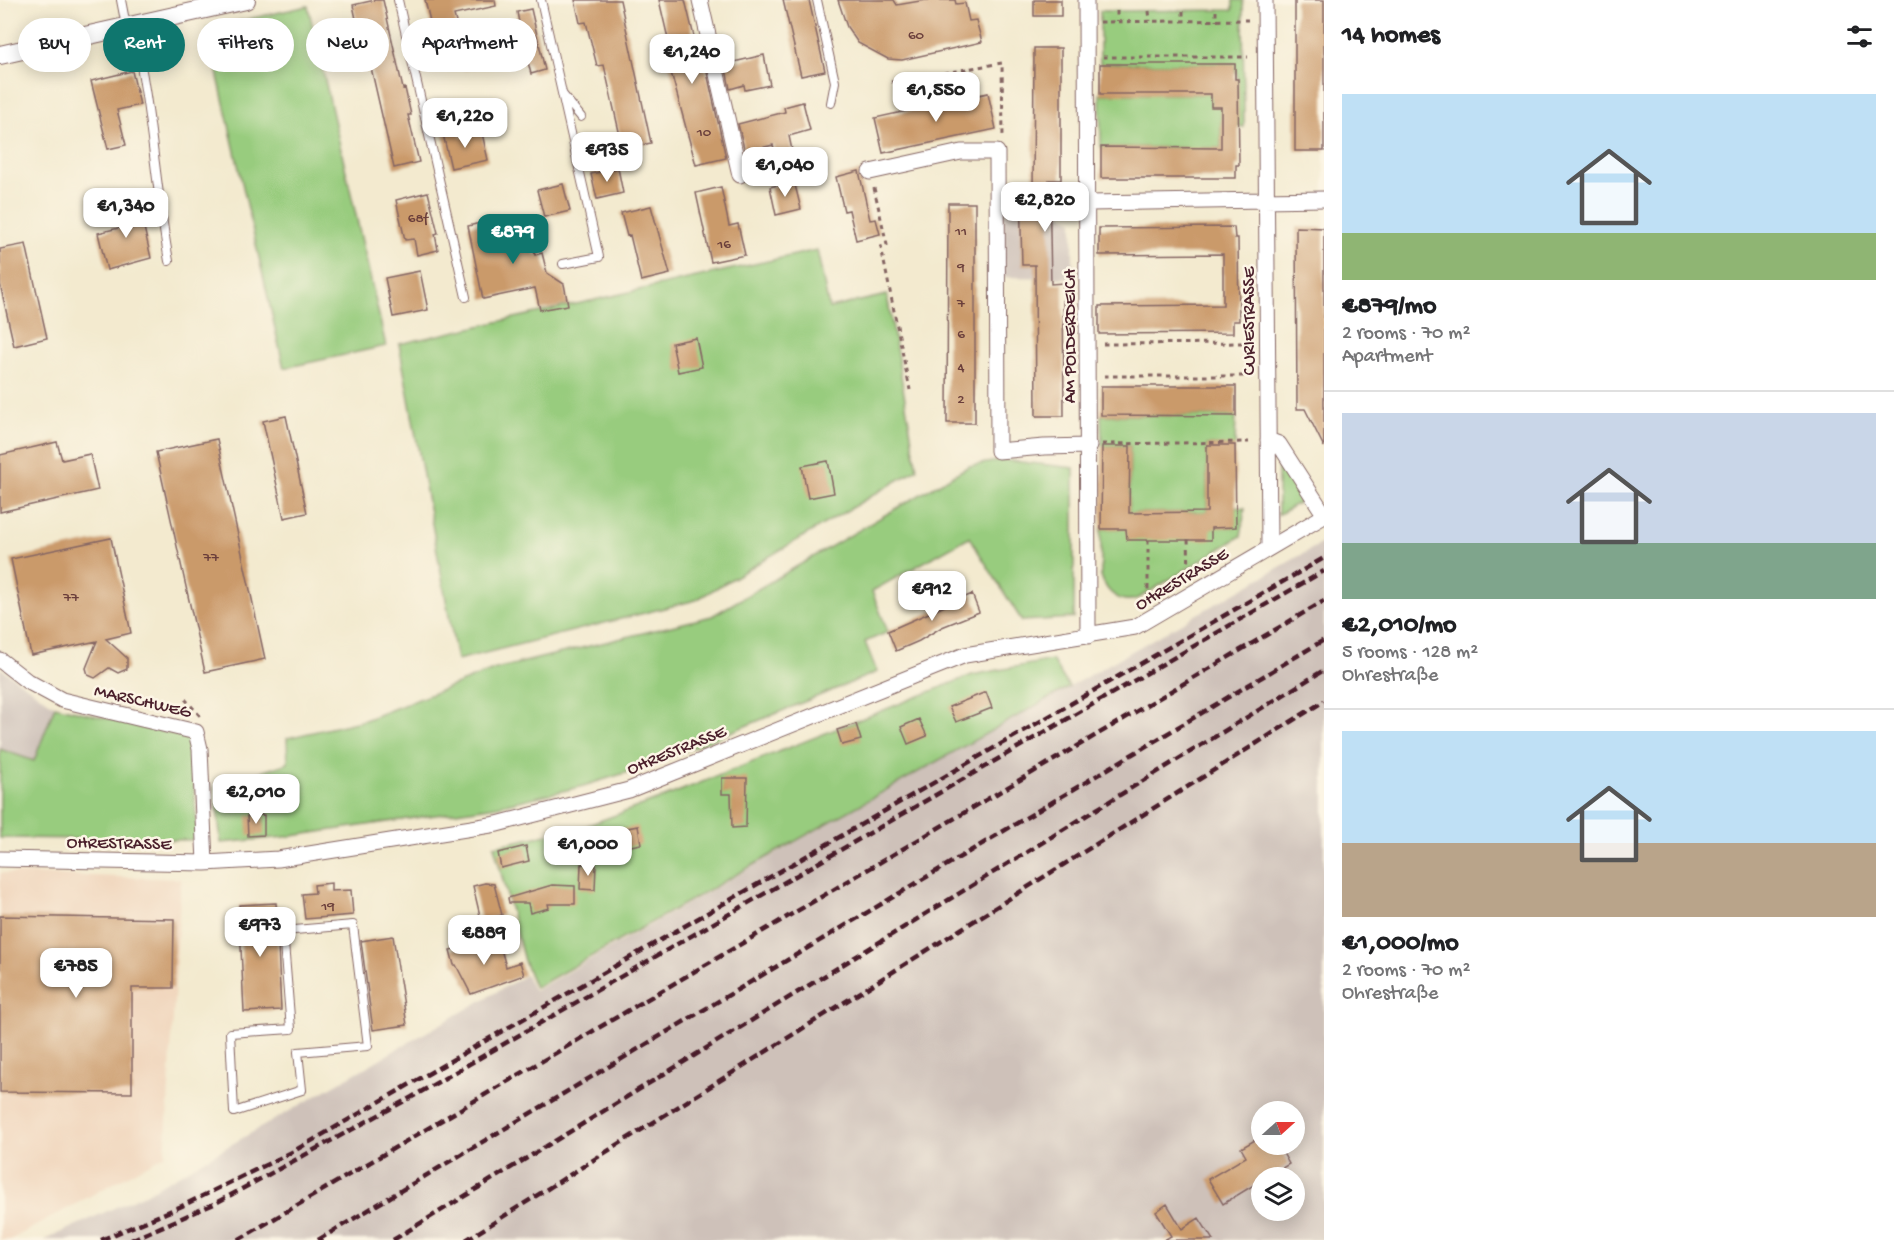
<!DOCTYPE html>
<html lang="en">
<head>
<meta charset="utf-8">
<style>
	body { margin:0; font-family:"Gochi Hand",sans-serif; background:#f2f2f2; color:#202124; height:100vh; display:flex; flex-direction:column; font-size:22px; white-space:nowrap }
	* { box-sizing:border-box; margin:0 }
	p { font-size:20px; color:#757577 }
	.icon { flex:none; width:33px; height:33px; fill:none; stroke:currentColor; stroke-width:2; stroke-linecap:round; stroke-linejoin:round }
	.map { position:relative; flex:1; overflow:hidden }
	.side { display:flex; flex-direction:column; background:#fff; width:570px }
	.side>* { flex:none }
	.banner { position:absolute; left:18px; top:18px; width:570px; height:54px; display:flex; gap:12px }
	.needle { width:39px; rotate:69deg }
	.buttons { position:absolute; left:1251px; top:1101px; display:grid; gap:12px }
	.buttons a { display:grid; place-items:center; width:54px; height:54px; border-radius:50%; background:#fff; box-shadow:0 3px 15px #0003; font-size:30px }
	.price { position:absolute; translate:-50% -51px; padding:0 14px; border-radius:12px; background:#fff; color:#222; font-size:20px; line-height:39px; filter:drop-shadow(0 2px 3px #0008) }
	.price::after { content:''; position:absolute; left:50%; top:36px; width:18px; height:14px; margin-left:-9px; background:inherit; clip-path:polygon(0 0,100% 0,50% 100%) }
	.price.current { background:#0f766e; color:#fff }
	ul { padding:0; list-style:none }
	li { display:grid; align-content:center; gap:12px; height:318px; padding:0 18px }
	li+li { border-top:2px solid #e0e0e0 }
	li span { display:grid; place-items:center; height:186px; border-radius:0px; color:#555 }
	li>.icon { margin-inline-start:auto }
	span .icon { width:108px; height:108px; fill:#fffc; stroke-width:1 }
	li b { font-size:26px }
	h2 { display:flex; justify-content:space-between; align-items:center; height:72px; padding:0 18px; font-size:26px }
	.pill { padding:0 21px; border-radius:27px; background:#fff; box-shadow:0 3px 15px #0003; font-size:21px; line-height:54px }
	.pill.current { background:#0f766e; color:#fff }
	main { display:flex; flex:1; min-height:0 }
	.map>svg:first-child { display:block }
	.built { fill:#f0d5bc }
	.industrial { fill:#cec1b9; fill-rule:evenodd }
	.green { fill:#98cc7e; stroke:#717654; stroke-width:1.5 }
	.building { fill:#ca9a6b }
	.lines { fill:none; stroke-linecap:round; stroke-linejoin:round }
	.service-casing { stroke:#856664; stroke-width:10 }
	.minor-casing { stroke:#856664; stroke-width:17 }
	.tertiary-casing { stroke:#856664; stroke-width:20 }
	.path { stroke:#856664; stroke-width:3; stroke-dasharray:4.5 4.5; stroke-linecap:butt }
	.service { stroke:#fff; stroke-width:8 }
	.minor { stroke:#fff; stroke-width:15 }
	.tertiary { stroke:#fff; stroke-width:18 }
	.rail { stroke:#4a1f2b; stroke-width:4.5; stroke-dasharray:9 4.5; stroke-linecap:butt }
	.labels { text-anchor:middle; stroke-width:5; stroke-linejoin:round; paint-order:stroke }
	.number-label { font-size:15px; fill:#6a3e3b }
	.street-label { font-size:18px; fill:#4a1f2b; stroke:#fcf5e5 }
</style>
</head>
<body>
<main>
<div class="map">
<svg width="1324" height="1240" viewBox="0 0 1324 1240">
	<rect width="100%" height="100%" fill="#fcf5e5"/>
	<filter id="ink" filterUnits="userSpaceOnUse"><feTurbulence type="fractalNoise" baseFrequency=".0167" numOctaves="2"/><feDisplacementMap in="SourceGraphic" scale="12" xChannelSelector="R" yChannelSelector="G"/><feConvolveMatrix kernelMatrix="1 2 1 2 8 2 1 2 1" color-interpolation-filters="sRGB"/></filter>
	<filter id="wash" filterUnits="userSpaceOnUse"><feTurbulence type="fractalNoise" baseFrequency=".008" numOctaves="4" result="noise"/><feDisplacementMap in="SourceGraphic" scale="24" xChannelSelector="R" yChannelSelector="G"/><feGaussianBlur stdDeviation="1.35" result="paint"/><feColorMatrix in="noise" values="0 0 0 0 0 0 0 0 0 0 0 0 0 0 0 0 0 1.4 0 .05"/><feComposite in="paint" operator="in"/></filter>
	<g filter="url(#wash)">
		<rect width="100%" height="100%" fill="#f3eacf"/>
		<path class="built" d="M0,873L181,879L165,1155L10,1240H0Z"/>
		<path class="industrial" d="M1062,190V215L1073,221V278L1003,277V194Z
			M1324,542V1240H44L147,1193L526,975L534,991ZM1262,1112H1294V1144H1262ZM1262,1178H1294V1210H1262Z
			M0,668L55,706L34,761L0,749Z"/>
		<path class="green" d="M1233,0H1243L1244,127H1238V79L1234,64H1100V11L1233,10Z
			M308,6L386,346L284,368L207,28Z
			M1100,94H1211V107H1221V148L1101,147Z
			M817,250L829,308L887,295L917,469L696,600L457,660L399,344Z
			M1101,415L1236,416L1235,446L1207,445V512L1129,513L1130,446H1102Z
			M1004,460L1074,468V618L1022,621L969,537L872,591L888,632L865,642L877,672L648,766L580,787L497,806L285,837L221,843L215,787L288,763L287,738L365,720L496,669L712,616L969,466Z
			M1282,463L1305,499L1278,515V466Z
			M1235,507L1245,508L1241,536L1139,598C1121,605 1107,594 1101,576V529L1235,527Z
			M1052,660L1069,687L535,988L524,961L494,846L583,827L662,798L972,675Z
			M55,706L190,738L198,840L0,838V749L34,761Z"/>
		<g id="blocks">
			<path class="building" d="M375,0H383L403,89L405,88L411,115H408L419,162L394,168L364,37L360,38L353,5Z
				M425,0H495L496,6L454,15L461,41L436,47Z
				M575,0H620L651,143L623,149L604,65L597,66L586,22L580,23Z
				M659,0H685L702,69L706,68L726,158L696,165L668,61L673,60Z
				M783,0H809L825,71L801,76Z
				M838,0H894L897,5L926,0H955L956,4L965,3L969,21L976,20L982,42L902,60L888,59L858,43L847,27Z
				M1034,0H1061V16H1034Z
				M1295,0H1324V151H1295Z
				M531,9L545,70L531,74L528,62L522,63L520,57L464,70L460,53L516,39L515,34L521,33L517,12Z
				M1034,48H1061V180H1049L1051,284L1063,283L1064,416H1036L1035,265H1022L1020,193H1033Z
				M764,55L770,85L745,90L744,85L730,89L725,64Z
				M1100,64H1235V79H1238L1239,165H1236V178H1101V147L1221,148V107H1211V94H1100Z
				M132,71L140,105L117,110L126,145L108,149L91,81Z
				M988,93L996,129L883,153L875,118Z
				M803,102L810,130L789,136L793,155L776,159L773,145L745,152L738,124L785,112L784,107Z
				M460,130L461,137L482,133L488,160L451,168L443,134Z
				M618,168L623,193L597,199L591,174Z
				M859,171L870,220L876,219L880,234L856,240L849,210L844,211L836,177Z
				M794,181L801,209L776,215L770,187Z
				M563,184L570,211L544,217L537,190Z
				M721,187L729,226L738,224L745,255L711,262L696,193Z
				M428,192L438,233L435,234L438,250L417,255L414,239L405,240L396,200Z
				M137,197L151,258L107,270L98,233L127,226L121,201Z
				M948,203H975V423H947Z
				M651,206L670,274L641,281L630,235L627,236L621,213Z
				M496,219L500,234L529,227L535,255L542,253L547,273L564,284L568,305L540,310L535,288L483,299L468,226Z
				M1234,227L1235,238H1238L1239,321H1233V333L1099,334V306L1223,305V254L1099,255V228Z
				M1296,227L1324,228V447L1305,409H1297Z
				M26,244L47,338L14,346L0,284V249Z
				M420,271L428,310L393,317L385,278Z
				M696,338L702,367L678,372L672,343Z
				M1101,386H1236V416L1101,415Z
				M286,416L307,513L284,518L263,421Z
				M217,439L265,659L205,672L156,452Z
				M57,442L62,460L90,454L98,490L0,512V455Z
				M1207,445H1235L1236,527L1211,528V540H1127L1126,529H1101L1102,446H1130L1129,513L1207,512Z
				M828,461L834,493L808,498L802,466Z
				M111,538L131,633L106,639L127,658V669L118,673L109,668L95,678L88,675L86,668L97,641L31,655L11,559Z
				M972,594L979,612L942,627L919,641L896,651L888,631Z
				M986,692L992,708L956,722L949,707Z
				M919,719L927,736L908,744L901,727Z
				M856,724L861,740L842,745L837,730Z
				M722,778H747L746,827L732,828L731,794H722Z
				M264,815V835L248,836L247,816Z
				M638,826L641,844L621,848L617,830Z
				M526,846L529,861L501,868L498,853Z
				M581,864L596,865L595,890L580,889Z
				M331,883V891L351,890L353,915L305,919L302,894L315,893L314,885Z
				M485,883L494,884L502,915L481,920L473,886Z
				M552,885L575,886V904H548L549,908L530,913L528,903H509L508,898Z
				M276,903L281,1010L244,1012L239,905Z
				M0,916L174,919L173,988H132V1093L0,1092Z
				M393,936L407,1025L373,1030L361,941Z
				M498,938L506,967L520,962L524,975L471,994L456,965H454L450,950Z
				M1262,1136V1144H1278L1289,1164L1266,1178H1262V1180L1223,1204L1208,1179L1246,1157L1241,1148Z
				M1167,1204L1182,1229L1199,1218L1213,1240H1164L1171,1236L1156,1212Z"/>
		</g>
	</g>
	<g filter="url(#ink)">
		<use href="#blocks" fill-opacity="0" stroke="#856664" stroke-width="1.5"/>
		<g class="lines">
			<g class="service-casing">
				<path id="service" d="M121,0L126,26
					M398,0L466,297
					M541,0L599,257L563,264
					M817,0L835,82L831,103
					M133,26C151,104 155,183 169,261
					M563,95L581,117
					M353,925L368,1046L298,1052L302,1090L234,1112L230,1033L291,1029L283,931Z"/>
			</g>
			<g class="minor-casing">
				<path id="minor" d="M700,0L740,175
					M1086,0L1088,636
					M1265,0L1269,547
					M870,172L961,152H997L998,451L1044,447L1089,446
					M1089,203L1324,199
					M1268,440L1279,444L1324,514
					M0,660L27,681L62,700L196,732L200,749L205,863
					M0,859L205,863L278,859L497,824L629,790L965,655L1135,627L1324,516"/>
			</g>
			<g class="tertiary-casing">
				<path id="tertiary" d="M0,55L246,0"/>
			</g>
			<path class="path" d="M1117,11V21
				M1149,11L1150,21
				M1183,11V21
				M1216,11V21
				M1100,22L1248,20
				M1103,57H1248
				M891,82L1002,63L1003,137
				M874,188L887,245L881,247L910,390
				M1103,344L1249,343
				M1104,376H1249
				M1102,444L1249,442
				M1188,539L1189,575
				M1148,540V601
				M185,699L201,717"/>
			<use href="#service" class="service"/>
			<use href="#minor" class="minor"/>
			<use href="#tertiary" class="tertiary"/>
			<path class="rail" d="M101,1240L182,1206L294,1151L1324,558
				M131,1240L214,1204L412,1097L1324,571
				M238,1240L1324,601
				M318,1240L1324,640
				M393,1240L1324,670
				M466,1240L1324,701"/>
		</g>
	</g>
	<g class="labels">
		<g class="number-label">
			<text x="916" y="39">60</text>
			<text x="704" y="136">10</text>
			<text x="418" y="222">68f</text>
			<text x="961" y="235">11</text>
			<text x="724" y="248">16</text>
			<text x="961" y="271">9</text>
			<text x="961" y="307">7</text>
			<text x="961" y="338">6</text>
			<text x="961" y="371">4</text>
			<text x="961" y="403">2</text>
			<text x="211" y="561">77</text>
			<text x="71" y="601">77</text>
			<text x="328" y="910">19</text>
		</g>
		<g class="street-label">
			<text transform="translate(1248 321) rotate(-90)" y="6">CURIESTRASSE</text>
			<text transform="translate(1069 336) rotate(-90)" y="6">AM POLDERDEICH</text>
			<text transform="translate(1181 578) rotate(-31)" y="6">OHRESTRASSE</text>
			<text transform="translate(143 700) rotate(13)" y="6">MARSCHWEG</text>
			<text transform="translate(676 749) rotate(-22)" y="6">OHRESTRASSE</text>
			<text transform="translate(119 842) rotate(1)" y="6">OHRESTRASSE</text>
		</g>
	</g>
</svg>
<div class="buttons">
<a><svg class="needle" viewBox="-14 -14 28 28"><path d="M0-13l5 13h-10z" fill="#e53935"/><path d="M0 13l5-13h-10z" fill="#757577"/></svg></a>
<a><svg class="icon" aria-label="layers" viewBox="0 0 24 24"><path d="M12 4l9 5-9 5-9-5zM3 14l9 5 9-5"/></svg></a>
</div>
<b class="price" style="left:692px;top:85px">€1,240</b>
<b class="price" style="left:936px;top:123px">€1,550</b>
<b class="price" style="left:465px;top:149px">€1,220</b>
<b class="price" style="left:607px;top:183px">€935</b>
<b class="price" style="left:785px;top:198px">€1,040</b>
<b class="price" style="left:1045px;top:233px">€2,820</b>
<b class="price" style="left:126px;top:239px">€1,340</b>
<b class="price current" style="left:513px;top:265px">€879</b>
<b class="price" style="left:932px;top:622px">€912</b>
<b class="price" style="left:256px;top:825px">€2,010</b>
<b class="price" style="left:588px;top:877px">€1,000</b>
<b class="price" style="left:260px;top:958px">€973</b>
<b class="price" style="left:484px;top:966px">€889</b>
<b class="price" style="left:76px;top:999px">€785</b>
<div class="banner">
<a class="pill">Buy</a>
<a class="pill current">Rent</a>
<a class="pill">Filters</a>
<a class="pill">New</a>
<a class="pill">Apartment</a>
</div>
</div>
<section class="side">
<h2>14 homes<svg class="icon" aria-label="filters" viewBox="0 0 24 24"><path d="M4 7h16M4 17h16"/><circle cx="9" cy="7" r="2"/><circle cx="15" cy="17" r="2"/></svg></h2>
<ul>
<li><span style="background:linear-gradient(#bfe0f5 75%,#8fb573 0)"><svg class="icon" aria-label="home" viewBox="0 0 24 24"><path d="M3 11l9-7 9 7M6 9v11h12V9"/></svg></span><div><b>€879/mo</b><p>2 rooms · 70 m²</p><p>Apartment</p></div></li>
<li><span style="background:linear-gradient(#c9d6e8 70%,#7fa58c 0)"><svg class="icon" aria-label="home" viewBox="0 0 24 24"><path d="M3 11l9-7 9 7M6 9v11h12V9"/></svg></span><div><b>€2,010/mo</b><p>5 rooms · 128 m²</p><p>Ohrestraße</p></div></li>
<li><span style="background:linear-gradient(#bfe0f5 60%,#b9a48a 0)"><svg class="icon" aria-label="home" viewBox="0 0 24 24"><path d="M3 11l9-7 9 7M6 9v11h12V9"/></svg></span><div><b>€1,000/mo</b><p>2 rooms · 70 m²</p><p>Ohrestraße</p></div></li>
</ul>
</section>
</main>
</body>
</html>
